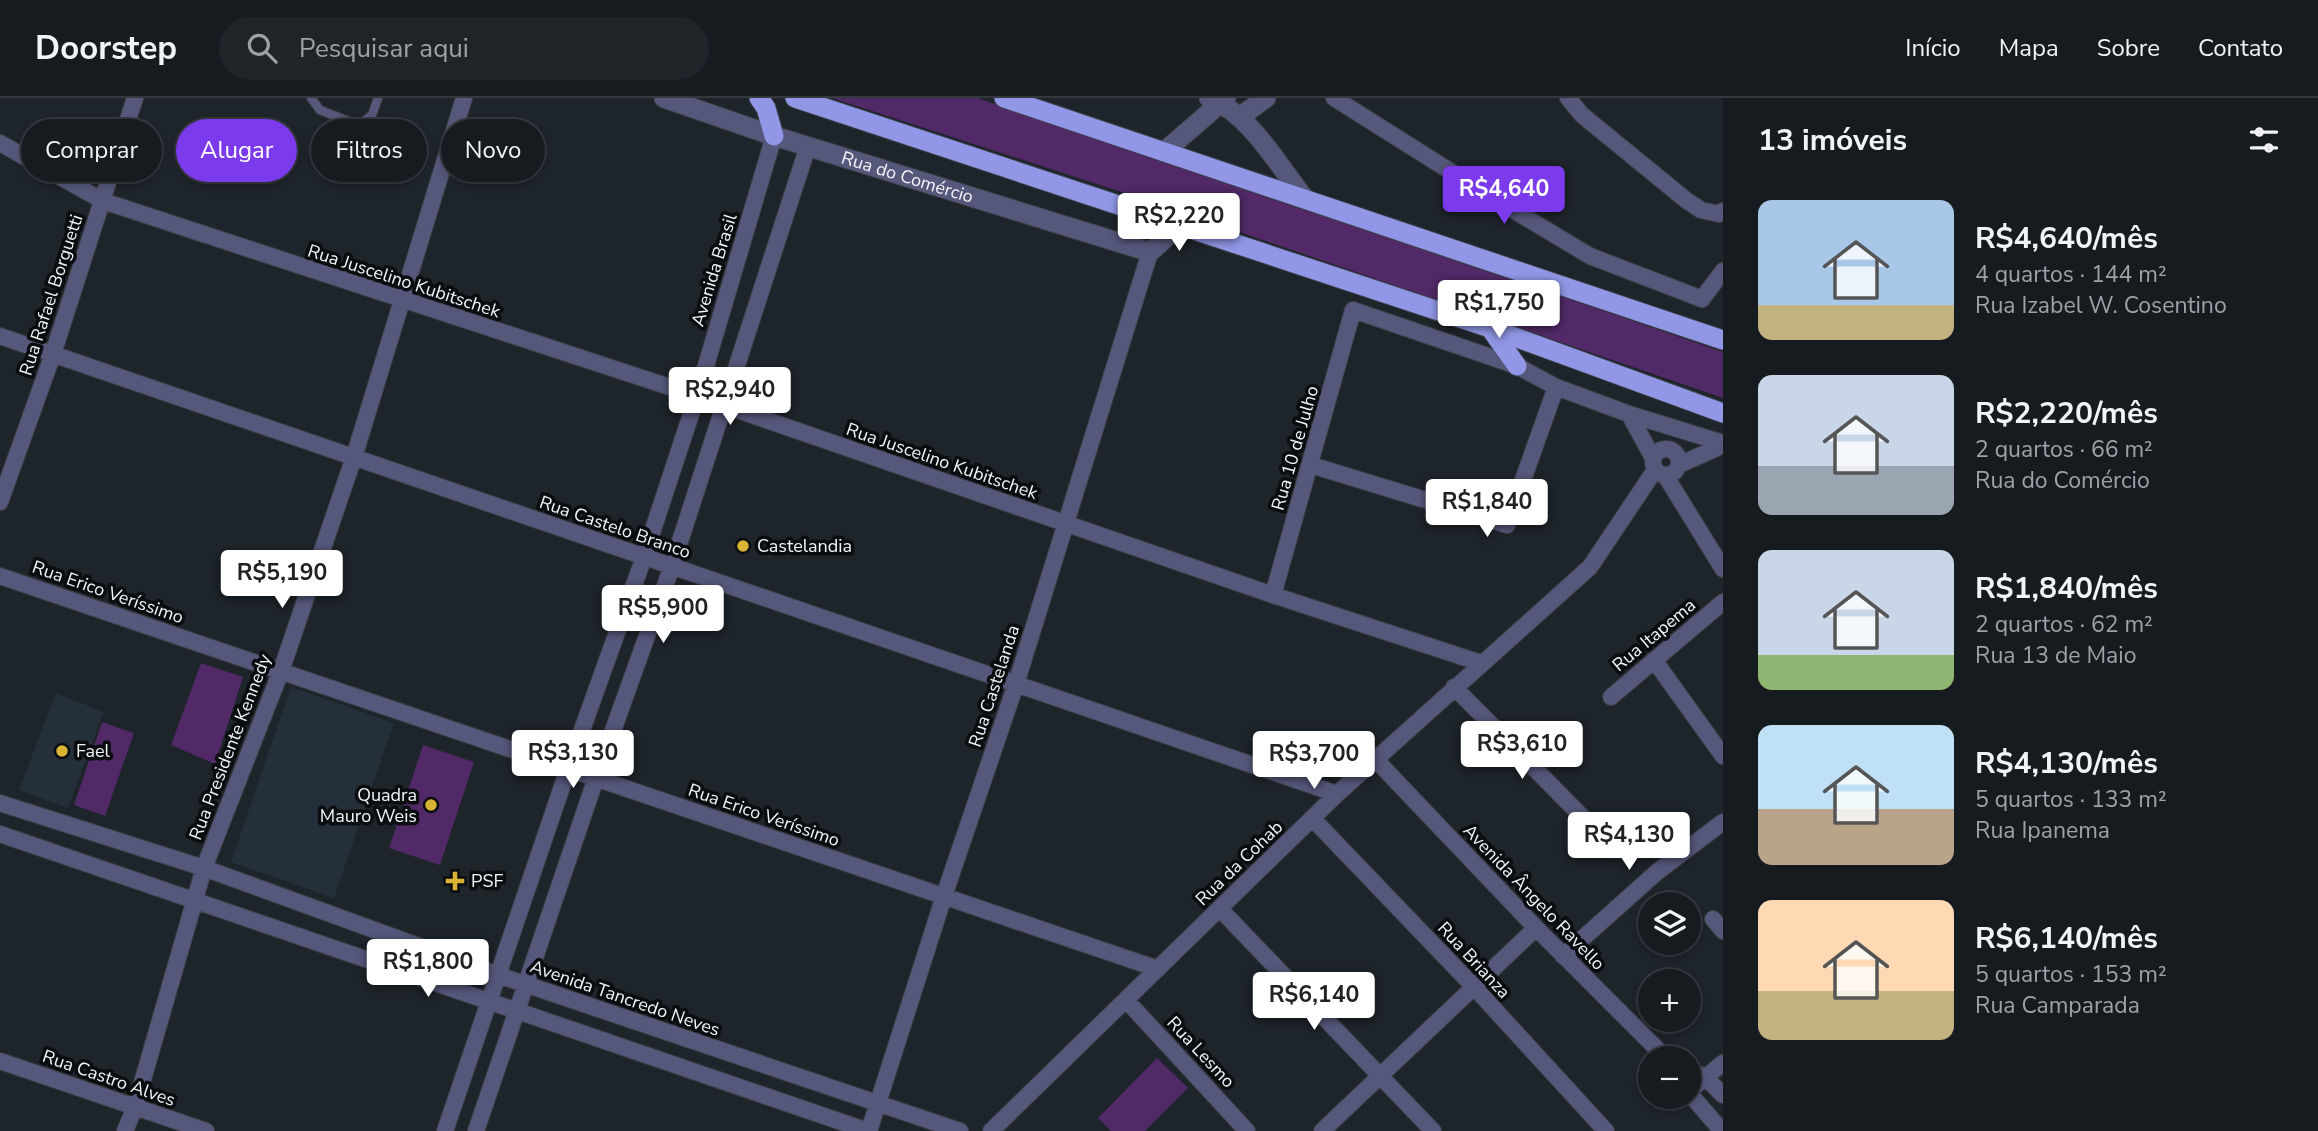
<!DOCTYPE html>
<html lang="pt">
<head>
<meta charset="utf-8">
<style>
	body { margin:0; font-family:"Nunito Sans",sans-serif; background:#1f2429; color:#f1f3f6; height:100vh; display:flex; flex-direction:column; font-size:26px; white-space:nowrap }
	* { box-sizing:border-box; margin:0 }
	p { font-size:23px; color:#9ea1a5 }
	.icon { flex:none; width:38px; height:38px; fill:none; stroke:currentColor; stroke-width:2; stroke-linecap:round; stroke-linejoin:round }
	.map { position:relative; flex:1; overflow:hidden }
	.sheet { display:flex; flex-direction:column; background:#161b20; width:595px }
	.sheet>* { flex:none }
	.guide { position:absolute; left:21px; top:21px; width:665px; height:63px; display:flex; gap:14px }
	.tools { position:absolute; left:1638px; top:794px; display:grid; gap:14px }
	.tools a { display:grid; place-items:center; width:63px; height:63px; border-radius:50%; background:#161b20; box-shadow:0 4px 10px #0003,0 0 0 2px #35393e; font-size:35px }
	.price { position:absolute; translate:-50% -60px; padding:0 16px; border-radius:7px; background:#fff; color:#222; font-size:23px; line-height:46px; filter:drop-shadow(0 2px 4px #0008) }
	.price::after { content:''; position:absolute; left:50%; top:42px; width:21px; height:16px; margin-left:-10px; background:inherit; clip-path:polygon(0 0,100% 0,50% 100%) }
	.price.active { background:#7c3aed; color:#fff }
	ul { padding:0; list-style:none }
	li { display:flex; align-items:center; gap:21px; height:175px; padding:0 35px }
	li span { display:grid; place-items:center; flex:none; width:196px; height:140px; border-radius:14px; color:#555 }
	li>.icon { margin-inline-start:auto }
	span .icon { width:84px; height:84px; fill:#fffc; stroke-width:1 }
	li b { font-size:30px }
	h2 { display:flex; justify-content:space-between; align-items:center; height:84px; padding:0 35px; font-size:30px }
	.tag { padding:0 24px; border-radius:32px; background:#161b20; box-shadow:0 4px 10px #0003,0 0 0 2px #35393e; font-size:24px; line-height:63px }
	.tag.active { background:#7c3aed; color:#fff }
	header { display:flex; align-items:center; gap:42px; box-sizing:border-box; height:98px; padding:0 35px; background:#161b20; border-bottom:2px solid #35393e }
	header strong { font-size:33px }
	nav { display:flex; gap:38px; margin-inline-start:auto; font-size:24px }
	.search { width:490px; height:63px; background:#1f2429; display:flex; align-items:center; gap:18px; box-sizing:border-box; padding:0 24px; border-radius:38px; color:#9ea1a5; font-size:26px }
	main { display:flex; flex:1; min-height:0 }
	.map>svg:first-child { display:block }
	.built { fill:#242f3a }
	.green { fill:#502966 }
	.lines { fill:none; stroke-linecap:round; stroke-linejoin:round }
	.service-casing { stroke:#3b4147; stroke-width:10 }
	.minor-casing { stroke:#3b4147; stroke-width:18 }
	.tertiary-casing { stroke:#3b4147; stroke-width:21 }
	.trunk-casing { stroke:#3b4147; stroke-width:21 }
	.service { stroke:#55587b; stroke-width:8 }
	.minor { stroke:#55587b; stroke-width:16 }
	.tertiary { stroke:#55587b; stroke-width:19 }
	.trunk { stroke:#9197e6; stroke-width:19 }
	.poi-dot { fill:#d9b434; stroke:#0a0c0f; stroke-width:2.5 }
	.labels { text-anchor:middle; stroke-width:7; stroke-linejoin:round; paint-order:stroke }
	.street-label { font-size:18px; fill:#f0f5f9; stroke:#0a0c0f }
	.poi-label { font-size:18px; fill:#f0f5f9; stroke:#0a0c0f; text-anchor:start }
</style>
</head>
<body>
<header>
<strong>Doorstep</strong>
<div class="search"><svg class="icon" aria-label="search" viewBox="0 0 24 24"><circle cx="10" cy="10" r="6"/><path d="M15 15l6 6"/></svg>Pesquisar aqui</div>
<nav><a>Início</a><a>Mapa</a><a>Sobre</a><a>Contato</a></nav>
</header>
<main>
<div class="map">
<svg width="1723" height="1033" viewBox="0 0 1723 1033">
	<rect width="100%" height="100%" fill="#1d242a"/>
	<path class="built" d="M291,589L394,625L334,800L231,764Z
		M56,595L104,614L68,710L19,692Z"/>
	<path class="green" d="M832,0H977L1211,78L1723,254V300L1152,104Z
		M201,565L243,579L215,666L171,647Z
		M102,624L134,635L105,718L74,707Z
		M423,647L474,664L440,767L389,750Z
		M1157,960L1188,990L1145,1033H1111L1098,1020Z"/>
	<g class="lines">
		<g class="service-casing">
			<path id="service" d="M311,0L320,12L353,25L363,24L372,17L378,0"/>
		</g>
		<g class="minor-casing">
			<path id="minor" d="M1334,0L1488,97L1590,158L1702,201L1723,173
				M1568,0L1582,17L1686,102L1701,112L1719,116L1723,113
				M0,45L103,103L697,298L1273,497L1481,565
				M0,238L1337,696
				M1629,316L1653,360
				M1653 364a13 13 0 1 1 26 0a13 13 0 1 1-26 0Z
				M1311,367L1507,427L1556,289
				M1679,367L1723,347
				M1665,377L1723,471
				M0,404L53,256L135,0
				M0,478L1158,871
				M1273,497L1353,212L1517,268L1556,289L1629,316L1723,345
				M1654,562L1723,658
				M1454,589L1615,752
				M1611,599L1723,504
				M1376,662L1536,830L1667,961
				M0,705L204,770L498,877L960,1033
				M1312,720L1474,889L1606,1033
				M0,736L868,1033
				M1220,811L1433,1033
				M1713,821L1723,833
				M1563,858L1657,774L1723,724
				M1126,902L1247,1033
				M0,963L206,1033
				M1689,972L1705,979L1723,997
				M1689,993L1723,965
				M1689,995L1722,1033
				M125,1033L135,1009L204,770L281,573L354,359L464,0
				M445,1033L568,671L644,459L697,298L774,38
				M476,1033L596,680L672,468L808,48
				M869,1033L944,798L1016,586L1150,154
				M991,1033L1337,696L1590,469L1655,372
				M1322,1033L1536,830"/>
		</g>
		<g class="tertiary-casing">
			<g id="tertiary">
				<path id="s1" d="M664,0L774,38L1150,154L1181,126"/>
				<path d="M1209,0C1250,16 1278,67 1305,101"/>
				<path d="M1241,18L1266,0"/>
				<path d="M1164,54L1226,0"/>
			</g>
		</g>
		<g class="trunk-casing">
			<path id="trunk" d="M759,0L766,10L774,38
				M795,0L1490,230L1723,315
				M1004,0L1723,242
				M1490,230L1517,268"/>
		</g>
		<use href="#service" class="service"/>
		<use href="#minor" class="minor"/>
		<use href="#tertiary" class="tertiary"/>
		<use href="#trunk" class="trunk"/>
	</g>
	<g class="poi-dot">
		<circle cx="743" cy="448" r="7"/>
		<circle cx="62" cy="653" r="7"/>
		<circle cx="431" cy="707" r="7"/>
		<path d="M451.5 772.5h7v7h7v7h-7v7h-7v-7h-7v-7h7z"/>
	</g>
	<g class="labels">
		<g class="street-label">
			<text dy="6" stroke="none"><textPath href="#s1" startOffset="256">Rua do Comércio</textPath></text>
			<text transform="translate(714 172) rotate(-73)" y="6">Avenida Brasil</text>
			<text transform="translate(404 183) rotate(18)" y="6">Rua Juscelino Kubitschek</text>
			<text transform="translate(51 197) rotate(-72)" y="6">Rua Rafael Borguetti</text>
			<text transform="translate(1295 350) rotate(-74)" y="6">Rua 10 de Julho</text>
			<text transform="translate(942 363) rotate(19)" y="6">Rua Juscelino Kubitschek</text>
			<text transform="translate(615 429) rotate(19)" y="6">Rua Castelo Branco</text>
			<text transform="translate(108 494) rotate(19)" y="6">Rua Erico Veríssimo</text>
			<text transform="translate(1654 537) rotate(-40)" y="6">Rua Itapema</text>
			<text transform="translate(994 588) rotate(-72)" y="6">Rua Castelanda</text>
			<text transform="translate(230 649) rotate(-69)" y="6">Rua Presidente Kennedy</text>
			<text transform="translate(764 717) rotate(19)" y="6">Rua Erico Veríssimo</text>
			<text transform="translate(1239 765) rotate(-44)" y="6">Rua da Cohab</text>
			<text transform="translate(1534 799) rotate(46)" y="6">Avenida Ângelo Ravello</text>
			<text transform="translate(1474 862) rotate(47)" y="6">Rua Brianza</text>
			<text transform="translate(625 900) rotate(19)" y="6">Avenida Tancredo Neves</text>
			<text transform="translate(1201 954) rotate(47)" y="6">Rua Lesmo</text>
			<text transform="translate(109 980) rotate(19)" y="6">Rua Castro Alves</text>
		</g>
		<g class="poi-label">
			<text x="757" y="454">Castelandia</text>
			<text x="76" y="659">Fael</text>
			<text x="417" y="703" text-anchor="end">Quadra<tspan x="417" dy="21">Mauro Weis</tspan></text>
			<text x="471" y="789">PSF</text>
		</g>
	</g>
</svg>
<div class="tools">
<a><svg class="icon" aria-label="layers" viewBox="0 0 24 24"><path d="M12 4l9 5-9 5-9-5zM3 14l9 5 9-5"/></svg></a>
<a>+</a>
<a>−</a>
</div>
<b class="price active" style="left:1504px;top:128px">R$4,640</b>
<b class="price" style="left:1179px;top:155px">R$2,220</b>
<b class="price" style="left:1499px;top:242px">R$1,750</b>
<b class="price" style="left:730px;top:329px">R$2,940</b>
<b class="price" style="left:1487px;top:441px">R$1,840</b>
<b class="price" style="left:282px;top:512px">R$5,190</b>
<b class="price" style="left:663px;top:547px">R$5,900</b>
<b class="price" style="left:1522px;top:683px">R$3,610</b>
<b class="price" style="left:573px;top:692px">R$3,130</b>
<b class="price" style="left:1314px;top:693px">R$3,700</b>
<b class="price" style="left:1629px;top:774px">R$4,130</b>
<b class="price" style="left:428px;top:901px">R$1,800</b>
<b class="price" style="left:1314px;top:934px">R$6,140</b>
<div class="guide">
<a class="tag">Comprar</a>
<a class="tag active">Alugar</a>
<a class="tag">Filtros</a>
<a class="tag">Novo</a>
</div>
</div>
<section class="sheet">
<h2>13 imóveis<svg class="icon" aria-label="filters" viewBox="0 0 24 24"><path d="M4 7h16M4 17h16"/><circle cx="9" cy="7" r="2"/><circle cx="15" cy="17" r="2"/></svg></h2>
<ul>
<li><span style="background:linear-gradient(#a9c7e8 75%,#c2b280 0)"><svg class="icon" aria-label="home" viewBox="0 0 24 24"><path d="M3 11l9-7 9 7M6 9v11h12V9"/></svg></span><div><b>R$4,640/mês</b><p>4 quartos · 144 m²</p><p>Rua Izabel W. Cosentino</p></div></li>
<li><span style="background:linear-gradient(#c9d6e8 65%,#9aa5b1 0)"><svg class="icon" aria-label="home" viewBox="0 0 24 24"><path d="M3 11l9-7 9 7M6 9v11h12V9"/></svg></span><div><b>R$2,220/mês</b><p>2 quartos · 66 m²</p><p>Rua do Comércio</p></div></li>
<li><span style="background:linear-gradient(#c9d6e8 75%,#8fb573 0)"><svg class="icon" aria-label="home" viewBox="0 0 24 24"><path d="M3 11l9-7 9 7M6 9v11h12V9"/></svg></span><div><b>R$1,840/mês</b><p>2 quartos · 62 m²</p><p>Rua 13 de Maio</p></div></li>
<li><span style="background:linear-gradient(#bfe0f5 60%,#b9a48a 0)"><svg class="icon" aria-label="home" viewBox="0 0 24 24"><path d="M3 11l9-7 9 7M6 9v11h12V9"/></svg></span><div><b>R$4,130/mês</b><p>5 quartos · 133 m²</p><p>Rua Ipanema</p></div></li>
<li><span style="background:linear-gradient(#ffd9b3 65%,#c2b280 0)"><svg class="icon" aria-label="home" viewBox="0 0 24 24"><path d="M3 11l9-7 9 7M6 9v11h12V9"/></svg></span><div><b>R$6,140/mês</b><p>5 quartos · 153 m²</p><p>Rua Camparada</p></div></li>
</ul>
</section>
</main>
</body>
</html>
